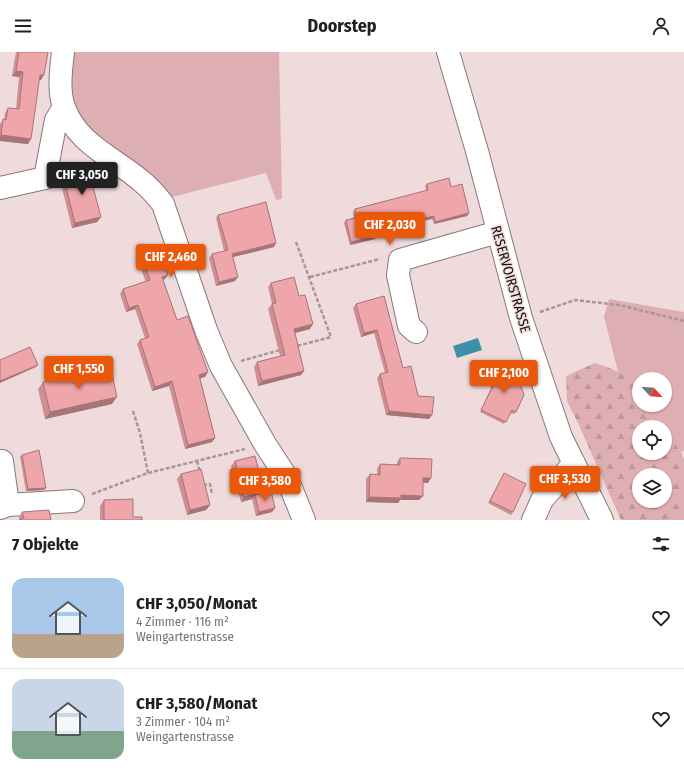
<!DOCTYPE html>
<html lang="de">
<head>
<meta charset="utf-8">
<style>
	body { margin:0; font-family:"Fira Sans Condensed",sans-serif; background:#f2f2f2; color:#202124; height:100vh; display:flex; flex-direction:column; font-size:15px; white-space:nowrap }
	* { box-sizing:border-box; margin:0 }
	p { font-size:13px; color:#757577 }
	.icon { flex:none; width:22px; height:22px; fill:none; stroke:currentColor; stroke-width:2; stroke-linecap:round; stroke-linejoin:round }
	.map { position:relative; height:468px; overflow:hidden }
	.panel { display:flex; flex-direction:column; background:#fff; flex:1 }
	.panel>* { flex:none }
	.needle { width:26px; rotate:116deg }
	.controls { position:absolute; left:632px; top:320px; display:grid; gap:8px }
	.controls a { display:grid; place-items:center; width:40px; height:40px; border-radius:50%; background:#fff; box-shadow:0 1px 3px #0004; font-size:20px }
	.price { position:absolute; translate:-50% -34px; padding:0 9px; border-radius:4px; background:#ea580c; color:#fff; font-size:13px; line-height:26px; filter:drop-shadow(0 1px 2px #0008) }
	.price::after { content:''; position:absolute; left:50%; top:24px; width:12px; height:9px; margin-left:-6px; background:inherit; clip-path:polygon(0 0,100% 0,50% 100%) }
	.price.selected { background:#222; color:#fff }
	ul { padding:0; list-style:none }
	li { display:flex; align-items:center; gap:12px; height:100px; padding:0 12px }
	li+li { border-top:1px solid #e0e0e0 }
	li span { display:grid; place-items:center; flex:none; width:112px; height:80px; border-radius:12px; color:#555 }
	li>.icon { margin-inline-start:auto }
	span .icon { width:48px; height:48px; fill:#fffc; stroke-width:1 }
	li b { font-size:17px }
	h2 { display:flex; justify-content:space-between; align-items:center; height:48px; padding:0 12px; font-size:17px }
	header { display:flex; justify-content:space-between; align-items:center; height:52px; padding:0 12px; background:#fff; font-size:18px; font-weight:700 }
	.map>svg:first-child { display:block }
	.grass { fill:#deafb2 }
	.forest { fill:url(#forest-firs); fill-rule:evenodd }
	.water { fill:#3d90a7 }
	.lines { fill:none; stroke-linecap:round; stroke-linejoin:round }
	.minor-casing { stroke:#897778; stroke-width:24 }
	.path { stroke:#a79798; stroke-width:2.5; stroke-dasharray:4 2; stroke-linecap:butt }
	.minor { stroke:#fff; stroke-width:22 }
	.wall { fill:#ce8f93 }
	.shaded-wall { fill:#a77478 }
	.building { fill:#efa6ab; stroke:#a77478 }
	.labels { text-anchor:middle; stroke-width:3; stroke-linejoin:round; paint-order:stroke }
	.street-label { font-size:14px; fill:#181111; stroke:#f0dbdc }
</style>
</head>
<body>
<header><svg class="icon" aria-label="menu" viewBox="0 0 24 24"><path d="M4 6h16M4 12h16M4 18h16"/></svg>Doorstep<svg class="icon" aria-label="person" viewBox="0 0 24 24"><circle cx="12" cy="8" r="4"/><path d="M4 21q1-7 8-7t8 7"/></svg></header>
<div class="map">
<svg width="684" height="468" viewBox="0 0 684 468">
	<defs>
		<pattern id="forest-firs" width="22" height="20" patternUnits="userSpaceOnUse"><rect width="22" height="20" fill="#deafb2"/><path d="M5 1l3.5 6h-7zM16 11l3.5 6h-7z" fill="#be9698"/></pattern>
	</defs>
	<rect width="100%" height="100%" fill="#f0dbdc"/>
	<path class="grass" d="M73,0H279L282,147L276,148L266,121L168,146L100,90L81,68L74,53L70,34Z
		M609,247L684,260V399L681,400L648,353H665V327H639V340L631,328L618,320L604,265Z"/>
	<path class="forest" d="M595,311C610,316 634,323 639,340C640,344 639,349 639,353H648L664,375H639V401H665V377L681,400L684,407V468H621L578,371L567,349L566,324ZM639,423H665V449H639Z"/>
	<path class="water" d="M478,286L482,298L457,306L453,294Z"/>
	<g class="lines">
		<g class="minor-casing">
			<path id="minor" d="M63,0C61,17 58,39 64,55C77,92 113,105 140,128C149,135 156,143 163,152L206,278L221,314L265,392L287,426L304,468
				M448,0L477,99L521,266L561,385L602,468
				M0,136L45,126L56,68L64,55
				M416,280L409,274L398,223L400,208L498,180
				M2,409L8,453
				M0,456L8,453L73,449
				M533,468L542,448L574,411"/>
		</g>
		<path class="path" d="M296,190L331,285L297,294
			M310,225L380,207
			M540,260L575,248L619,253L684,269
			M241,309L280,298
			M133,359L140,381L148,421
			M197,409L200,420
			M203,433L210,432L212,442
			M92,442L148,421L245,397"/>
		<use href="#minor" class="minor"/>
	</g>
	<path class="wall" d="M16,0H48L41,28H39L28,92L0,89V72L4,67L5,61L8,56L16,57L19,25L12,24Z
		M63,123L101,165L97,170L72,176L60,128Z
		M427,132L451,135L469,161L467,164L434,172L432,167L375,179V187L350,193L344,171L346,168L354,166L353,160L355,157L426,139L425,134Z
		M218,163L274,195L233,205L235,229L216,234L209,206L212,202L224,199L216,166Z
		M144,210L165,227L163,228L177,268L205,325L200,326L215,386L212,390L185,397L169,334L152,339L137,292L140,288L145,286L135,257L126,260L120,242L123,237L146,230L140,215Z
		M271,231L299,244L310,277L295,281L301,323L258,334L254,315L257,310L280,304L268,257L272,252L268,235Z
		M384,244L403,316L418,344L432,363L429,367L386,363L377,326L380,322L385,321L374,281L361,285L353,256L356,252Z
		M489,321L514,326L516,360L514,362L510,361L504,372L480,360L491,336L487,324Z
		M83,324L112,352L45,367L38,337L43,330Z
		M22,403L44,438L26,439L20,405Z
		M400,406L428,431H423L419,448H400L398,451L366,450V427L370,422H377V417L380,412L397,413V410Z
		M235,409L264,441L275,456L272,460L256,464L252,447L241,450L231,414Z
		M504,421L513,460L511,463L488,451Z
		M181,422L210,453L206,458L187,463L177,427Z
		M104,448L133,465L142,468H100V454Z
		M22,460L51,468H19H20L19,465Z"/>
	<path class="shaded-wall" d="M16,19L23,20L19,25L12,24Z
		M40,23H44L41,28H37Z
		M1,83L31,87L28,92L0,89V85Z
		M469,161L467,164L434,172L435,170Z
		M434,164L432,167L373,179L375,177Z
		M101,165L97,170L72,176L75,171Z
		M377,184L375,187L350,193L351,190Z
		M276,191L274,195L229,206L232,202Z
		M168,223L165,227L159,229L162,225Z
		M238,225L235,229L216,234L219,230Z
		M138,253L135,257L126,260L129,256Z
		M313,272L310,277L291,282L294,277Z
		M377,278L374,281L361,285L364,281Z
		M38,313L36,315L0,331V329Z
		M304,319L301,323L258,334L262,329Z
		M208,320L205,325L196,328L199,323Z
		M172,329L169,334L152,339L155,335Z
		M117,345L112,352L45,367L50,360Z
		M389,359L432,363L429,367L386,363Z
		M215,386L212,390L185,397L188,393Z
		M423,426H431L428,431H420Z
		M46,436L44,438L26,439L28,437Z
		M264,440L261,445L255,443L252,447L241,450L244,445Z
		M401,443L423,444L419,448H400L398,451L366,450L369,445Z
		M210,453L206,458L187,463L190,458Z
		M275,456L272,460L256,464L259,460Z"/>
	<path class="building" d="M19,0H48L44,23H40L31,87L1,83L3,67L6,68L8,56L19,57L23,20L16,19Z
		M88,116L101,165L75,171L63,123Z
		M449,126L451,135L462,132L469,161L435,170L434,164L375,177L377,184L351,190L346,168L356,166L355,157L428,138L427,132Z
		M266,150L276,191L232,202L238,225L219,230L212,202L228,198L218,163Z
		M161,204L168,223L162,225L177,268L188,264L208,320L199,323L215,386L188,393L172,329L155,335L140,288L149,285L138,253L129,256L123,237L150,228L144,210Z
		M294,225L299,244L305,243L313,272L294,277L304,319L262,329L257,310L285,303L272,252L276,251L271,231Z
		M384,244L403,316L411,314L418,344L434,345L432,363L389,359L380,322L388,320L377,278L364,281L356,252Z
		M30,295L38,313L0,329V308Z
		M509,314L514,326L518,325L524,343L516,360L512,358L506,370L481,358L493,334L489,321Z
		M111,318L117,345L50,360L43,330L83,321V324Z
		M39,398L46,436L28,437L22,403Z
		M255,404L264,440L244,445L235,409Z
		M400,406L432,407L431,426H423V444L401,443V446L369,445L370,422L380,423V412L400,413Z
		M201,417L210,453L190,458L181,422Z
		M504,421L526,432L513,460L490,449Z
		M271,439L275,456L259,460L255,443Z
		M133,447V465H142V468H104V448Z
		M49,458L51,468H19L24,466L22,460Z"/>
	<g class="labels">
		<g class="street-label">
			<text transform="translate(511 227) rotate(74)" y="5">RESERVOIRSTRASSE</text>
		</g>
	</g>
</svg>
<div class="controls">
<a><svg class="needle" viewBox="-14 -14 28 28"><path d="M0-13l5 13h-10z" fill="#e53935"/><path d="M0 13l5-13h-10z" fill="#757577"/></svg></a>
<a><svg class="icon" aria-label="locate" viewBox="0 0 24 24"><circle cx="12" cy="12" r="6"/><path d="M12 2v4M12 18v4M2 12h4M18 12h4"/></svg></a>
<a><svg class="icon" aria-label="layers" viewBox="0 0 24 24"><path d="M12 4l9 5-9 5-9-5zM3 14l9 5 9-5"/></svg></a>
</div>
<b class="price selected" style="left:82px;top:144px">CHF 3,050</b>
<b class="price" style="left:390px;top:194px">CHF 2,030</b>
<b class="price" style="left:171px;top:226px">CHF 2,460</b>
<b class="price" style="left:79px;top:338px">CHF 1,550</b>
<b class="price" style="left:504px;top:342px">CHF 2,100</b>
<b class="price" style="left:565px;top:448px">CHF 3,530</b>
<b class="price" style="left:265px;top:450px">CHF 3,580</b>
</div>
<section class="panel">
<h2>7 Objekte<svg class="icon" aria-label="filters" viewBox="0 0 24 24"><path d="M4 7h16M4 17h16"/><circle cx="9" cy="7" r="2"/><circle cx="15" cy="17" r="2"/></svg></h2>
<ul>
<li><span style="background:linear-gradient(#a9c7e8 70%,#b9a48a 0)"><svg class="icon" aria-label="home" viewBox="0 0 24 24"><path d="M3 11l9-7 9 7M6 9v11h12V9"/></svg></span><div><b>CHF 3,050/Monat</b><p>4 Zimmer · 116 m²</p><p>Weingartenstrasse</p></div><svg class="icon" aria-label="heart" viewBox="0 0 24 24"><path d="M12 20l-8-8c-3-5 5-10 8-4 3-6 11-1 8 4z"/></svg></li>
<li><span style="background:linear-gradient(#c9d6e8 65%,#7fa58c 0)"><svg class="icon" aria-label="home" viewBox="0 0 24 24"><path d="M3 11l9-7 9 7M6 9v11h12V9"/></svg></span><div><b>CHF 3,580/Monat</b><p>3 Zimmer · 104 m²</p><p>Weingartenstrasse</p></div><svg class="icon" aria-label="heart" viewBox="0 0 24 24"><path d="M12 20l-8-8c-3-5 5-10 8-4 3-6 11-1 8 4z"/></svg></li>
</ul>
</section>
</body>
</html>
